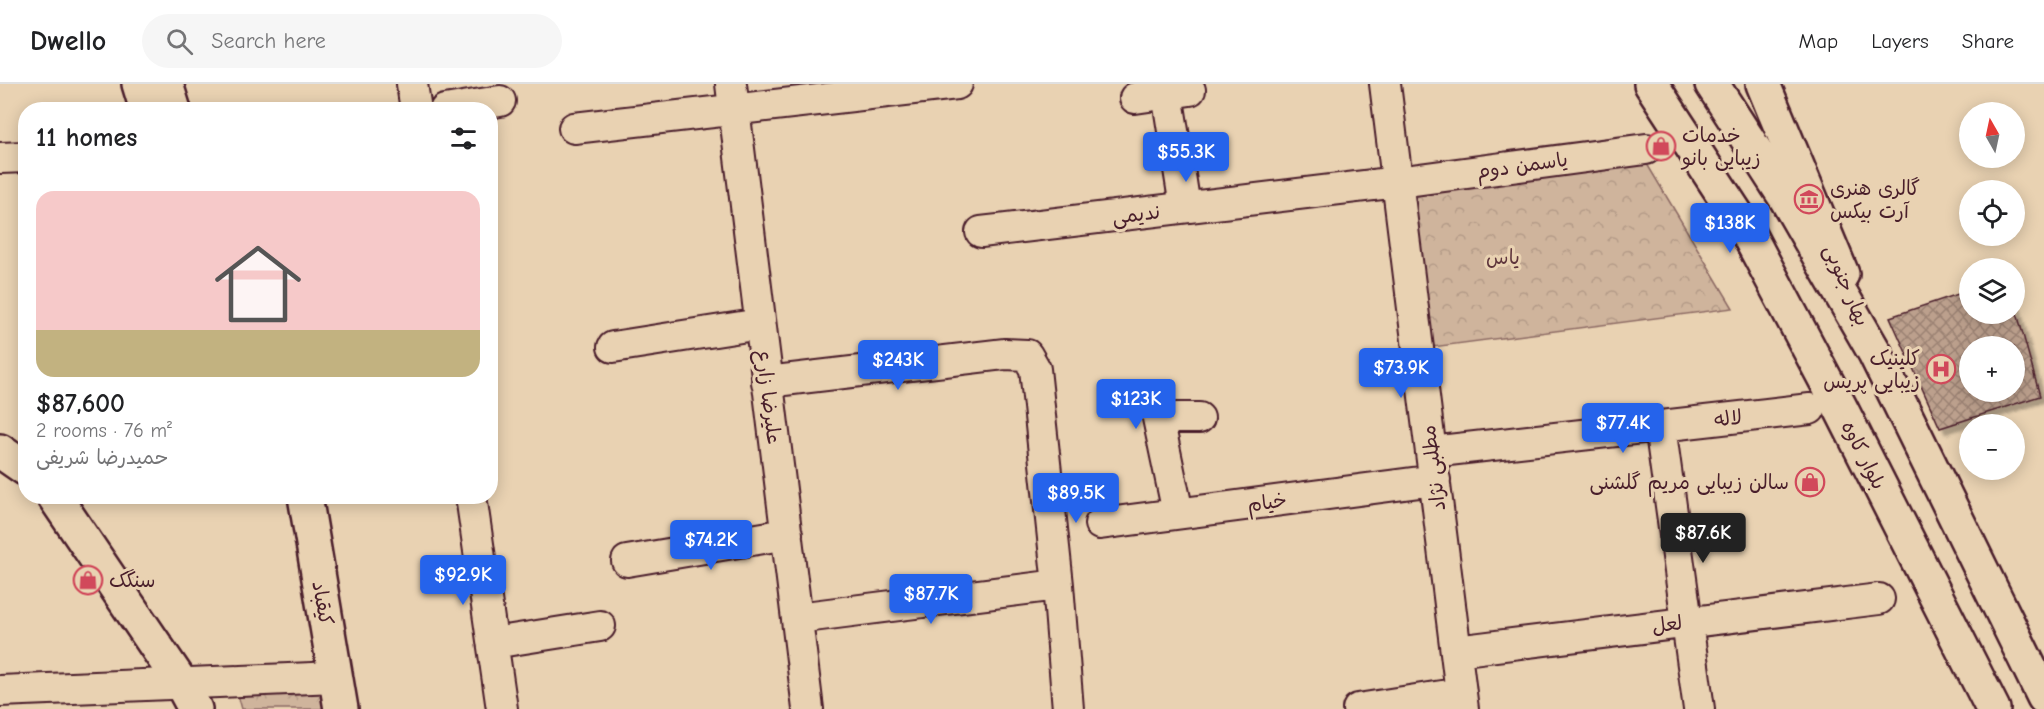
<!DOCTYPE html>
<html lang="en">
<head>
<meta charset="utf-8">
<style>
	body { margin:0; font-family:"Comic Neue","Playpen Sans Arabic",sans-serif; background:#f6f6f6; color:#202124; height:100vh; display:flex; flex-direction:column; font-size:22px; white-space:nowrap }
	* { box-sizing:border-box; margin:0 }
	p { font-size:20px; color:#757577 }
	.icon { flex:none; width:33px; height:33px; fill:none; stroke:currentColor; stroke-width:2; stroke-linecap:round; stroke-linejoin:round }
	.map { position:relative; flex:1; overflow:hidden }
	.side { position:absolute; left:18px; top:18px; width:480px; height:402px; display:flex; flex-direction:column; background:#fff; border-radius:24px; box-shadow:0 3px 15px #0003 }
	.side>* { flex:none }
	.needle { width:39px; rotate:351deg }
	.tools { position:absolute; left:1959px; top:18px; display:grid; gap:12px }
	.tools a { display:grid; place-items:center; width:66px; height:66px; border-radius:50%; background:#fff; box-shadow:0 3px 15px #0003; font-size:30px }
	.price { position:absolute; translate:-50% -51px; padding:0 14px; border-radius:6px; background:#2563eb; color:#fff; font-size:20px; line-height:39px; filter:drop-shadow(0 2px 3px #0008) }
	.price::after { content:''; position:absolute; left:50%; top:36px; width:18px; height:14px; margin-left:-9px; background:inherit; clip-path:polygon(0 0,100% 0,50% 100%) }
	.price.current { background:#222; color:#fff }
	ul { padding:0; list-style:none }
	li { display:grid; align-content:center; gap:12px; height:318px; padding:0 18px }
	li span { display:grid; place-items:center; height:186px; border-radius:18px; color:#555 }
	li>.icon { margin-inline-start:auto }
	span .icon { width:108px; height:108px; fill:#fffc; stroke-width:1 }
	li b { font-size:26px }
	h2 { display:flex; justify-content:space-between; align-items:center; height:72px; padding:0 18px; font-size:26px }
	header { display:flex; align-items:center; gap:36px; box-sizing:border-box; height:84px; padding:0 30px; background:#fff; border-bottom:2px solid #e0e0e0 }
	header strong { font-size:28px }
	nav { display:flex; gap:33px; margin-inline-start:auto; font-size:21px }
	.search { width:420px; height:54px; background:#f6f6f6; display:flex; align-items:center; gap:15px; box-sizing:border-box; padding:0 21px; border-radius:33px; color:#757577; font-size:22px }
	.map>svg:first-child { display:block }
	.park { fill:url(#park-crowns); stroke:#8c6a64; stroke-width:1.5 }
	.building { fill:url(#building-cross-hatch); stroke:#4a1f2b; stroke-width:1.5; fill-rule:evenodd; filter:url(#shadow) }
	.lines { fill:none; stroke-linecap:round; stroke-linejoin:round }
	.minor-casing { stroke:#4a1f2b; stroke-width:34 }
	.tertiary-casing { stroke:#4a1f2b; stroke-width:38 }
	.secondary-casing { stroke:#4a1f2b; stroke-width:38 }
	.minor { stroke:#e9d2b2; stroke-width:30 }
	.tertiary { stroke:#e9d2b2; stroke-width:33 }
	.secondary { stroke:#e9d2b2; stroke-width:33 }
	.labels { text-anchor:middle; stroke-width:6; stroke-linejoin:round; paint-order:stroke }
	.poi-label { font-size:20px; fill:#4a1f2b; stroke:#e9d2b2; text-anchor:start }
	.street-label { font-size:20px; fill:#4a1f2b; stroke:#e9d2b2 }
	.park-label { font-size:20px; fill:#5e353c; stroke:#e9d2b2 }
</style>
</head>
<body>
<header>
<strong>Dwello</strong>
<div class="search"><svg class="icon" aria-label="search" viewBox="0 0 24 24"><circle cx="10" cy="10" r="6"/><path d="M15 15l6 6"/></svg>Search here</div>
<nav><a>Map</a><a>Layers</a><a>Share</a></nav>
</header>
<div class="map">
<svg width="2044" height="625" viewBox="0 0 2044 625">
	<defs>
		<pattern id="park-crowns" width="20" height="18" patternUnits="userSpaceOnUse" patternTransform="scale(1.5)"><rect width="20" height="18" fill="#cfb49c"/><path d="M2 6a3 3 0 1 1 6 0M12 15a3 3 0 1 1 6 0" fill="none" stroke="#b39a87"/></pattern>
		<pattern id="building-cross-hatch" width="8" height="8" patternUnits="userSpaceOnUse" patternTransform="scale(1.5)"><rect width="8" height="8" fill="#bca08d"/><path d="M0 0l8 8M0 8l8-8" fill="none" stroke="#9b8273"/></pattern>
		<filter id="shadow"><feDropShadow dx="5.5" dy="5.5" stdDeviation="1.5" flood-color="#0004"/></filter>
	</defs>
	<rect width="100%" height="100%" fill="#e9d2b2"/>
	<filter id="ink" filterUnits="userSpaceOnUse"><feTurbulence type="fractalNoise" baseFrequency=".0167" numOctaves="2"/><feDisplacementMap in="SourceGraphic" scale="12" xChannelSelector="R" yChannelSelector="G"/><feConvolveMatrix kernelMatrix="1 2 1 2 8 2 1 2 1" color-interpolation-filters="sRGB"/></filter>
	<g filter="url(#ink)">
		<path class="park" d="M1644,75L1733,224L1425,264L1404,105Z
			M323,608L325,625H242L238,611Z"/>
		<path class="building" d="M1970,206V230H2014V218L2040,312L1940,344L1890,233ZM1970,262H2014V308H1970Z"/>
		<g class="lines">
			<g class="minor-casing">
				<path id="minor" d="M412,0L416,26
					M731,0L808,625
					M1385,0L1463,625
					M1167,9L1185,123
					M1135,14L1190,6
					M445,26L500,17
					M574,44L957,0
					M0,74L26,73
					M981,148L1398,98L1646,65
					M613,263L760,240
					M767,298L1005,270L1027,271L1035,285L1058,501L1068,625
					M1660,342L1699,625
					M1431,368L1810,325
					M471,412L502,625
					M1178,429L1158,334H1199
					M1100,440L1435,396
					M627,477L787,450
					M797,534L1058,501
					M493,559L600,542
					M1456,567L1879,515
					M0,607L336,593
					M1358,625L1461,609"/>
			</g>
			<g class="tertiary-casing">
				<path id="tertiary" d="M139,0L147,26
					M166,0L174,26
					M1763,0L1842,190
					M0,367L26,385
					M54,412L181,599L195,625
					M305,412L341,625"/>
			</g>
			<g class="secondary-casing">
				<path id="secondary" d="M1651,0L1744,142L1840,323L1993,625
					M1712,0L1787,116L1875,269L2044,613"/>
			</g>
			<use href="#minor" class="minor"/>
			<use href="#tertiary" class="tertiary"/>
			<use href="#secondary" class="secondary"/>
		</g>
	</g>
	<defs>
		<g id="shop-ring" transform="scale(1.5)"><circle r="9.5" fill="#e9d2b2" stroke="#d1495b" stroke-width="1.5"/><path d="M-5-2.5h2.3a2.7 3.5 0 0 1 5.4 0H5L5.5 6h-11ZM-1.5-2.5h3a1.5 2.3 0 0 0-3 0Z" fill="#d1495b"/></g>
		<g id="museum-ring" transform="scale(1.5)"><circle r="9.5" fill="#e9d2b2" stroke="#d1495b" stroke-width="1.5"/><path d="M0-6L6-3V-2H-6V-3ZM-5-1h2V3h-2ZM-1-1h2V3h-2ZM3-1h2V3H3ZM-6 4H6V6H-6Z" fill="#d1495b"/></g>
		<g id="hospital-ring" transform="scale(1.5)"><circle r="9.5" fill="#e9d2b2" stroke="#d1495b" stroke-width="1.5"/><path d="M-5-5h3v3.5h4V-5h3V5h-3V1.5h-4V5h-3Z" fill="#d1495b"/></g>
	</defs>
	<g fill-rule="evenodd">
		<use href="#shop-ring" x="1661" y="62"/>
		<use href="#museum-ring" x="1809" y="115"/>
		<use href="#hospital-ring" x="1941" y="285"/>
		<use href="#shop-ring" x="1810" y="398"/>
		<use href="#shop-ring" x="88" y="496"/>
	</g>
	<g class="labels">
		<g class="poi-label">
			<text x="1682" y="58">خدمات<tspan x="1682" dy="23">زیبایی بانو</tspan></text>
			<text x="1830" y="111">گالری هنری<tspan x="1830" dy="23">آرت بیکس</tspan></text>
			<text x="1920" y="281" text-anchor="end">کلینیک<tspan x="1920" dy="23">زیبایی پریس</tspan></text>
			<text x="1789" y="405" text-anchor="end">سالن زیبایی مریم گلشنی</text>
			<text x="109" y="503">سنگک</text>
		</g>
		<g class="street-label">
			<text transform="translate(1522 81) rotate(-8)" y="7">یاسمن دوم</text>
			<text transform="translate(1136 130) rotate(-7)" y="7">ندیمی</text>
			<text transform="translate(1847 201) rotate(67)" y="7">بهار جنوبی</text>
			<text transform="translate(769 313) rotate(83)" y="7">علیرضا زارع</text>
			<text transform="translate(1728 334) rotate(-6)" y="7">لاله</text>
			<text transform="translate(1864 371) rotate(63)" y="7">بلوار کاوه</text>
			<text transform="translate(1433 384) rotate(-97)" y="7">مطلبی نژاد</text>
			<text transform="translate(1267 418) rotate(-8)" y="7">خیام</text>
			<text transform="translate(323 519) rotate(80)" y="7">کیقباد</text>
			<text transform="translate(1667 540) rotate(-7)" y="7">لعل</text>
		</g>
		<g class="park-label">
			<text x="1503" y="180">یاس</text>
		</g>
	</g>
</svg>
<div class="tools">
<a><svg class="needle" viewBox="-14 -14 28 28"><path d="M0-13l5 13h-10z" fill="#e53935"/><path d="M0 13l5-13h-10z" fill="#757577"/></svg></a>
<a><svg class="icon" aria-label="locate" viewBox="0 0 24 24"><circle cx="12" cy="12" r="6"/><path d="M12 2v4M12 18v4M2 12h4M18 12h4"/></svg></a>
<a><svg class="icon" aria-label="layers" viewBox="0 0 24 24"><path d="M12 4l9 5-9 5-9-5zM3 14l9 5 9-5"/></svg></a>
<a>+</a>
<a>−</a>
</div>
<b class="price" style="left:1186px;top:99px">$55.3K</b>
<b class="price" style="left:1730px;top:170px">$138K</b>
<b class="price" style="left:898px;top:307px">$243K</b>
<b class="price" style="left:1401px;top:315px">$73.9K</b>
<b class="price" style="left:1136px;top:346px">$123K</b>
<b class="price" style="left:1623px;top:370px">$77.4K</b>
<b class="price" style="left:1076px;top:440px">$89.5K</b>
<b class="price current" style="left:1703px;top:480px">$87.6K</b>
<b class="price" style="left:711px;top:487px">$74.2K</b>
<b class="price" style="left:463px;top:522px">$92.9K</b>
<b class="price" style="left:931px;top:541px">$87.7K</b>
<section class="side">
<h2>11 homes<svg class="icon" aria-label="filters" viewBox="0 0 24 24"><path d="M4 7h16M4 17h16"/><circle cx="9" cy="7" r="2"/><circle cx="15" cy="17" r="2"/></svg></h2>
<ul>
<li><span style="background:linear-gradient(#f6c9c9 75%,#c2b280 0)"><svg class="icon" aria-label="home" viewBox="0 0 24 24"><path d="M3 11l9-7 9 7M6 9v11h12V9"/></svg></span><div><b>$87,600</b><p>2 rooms · 76 m²</p><p>حمیدرضا شریفی</p></div></li>
</ul>
</section>
</div>
</body>
</html>
